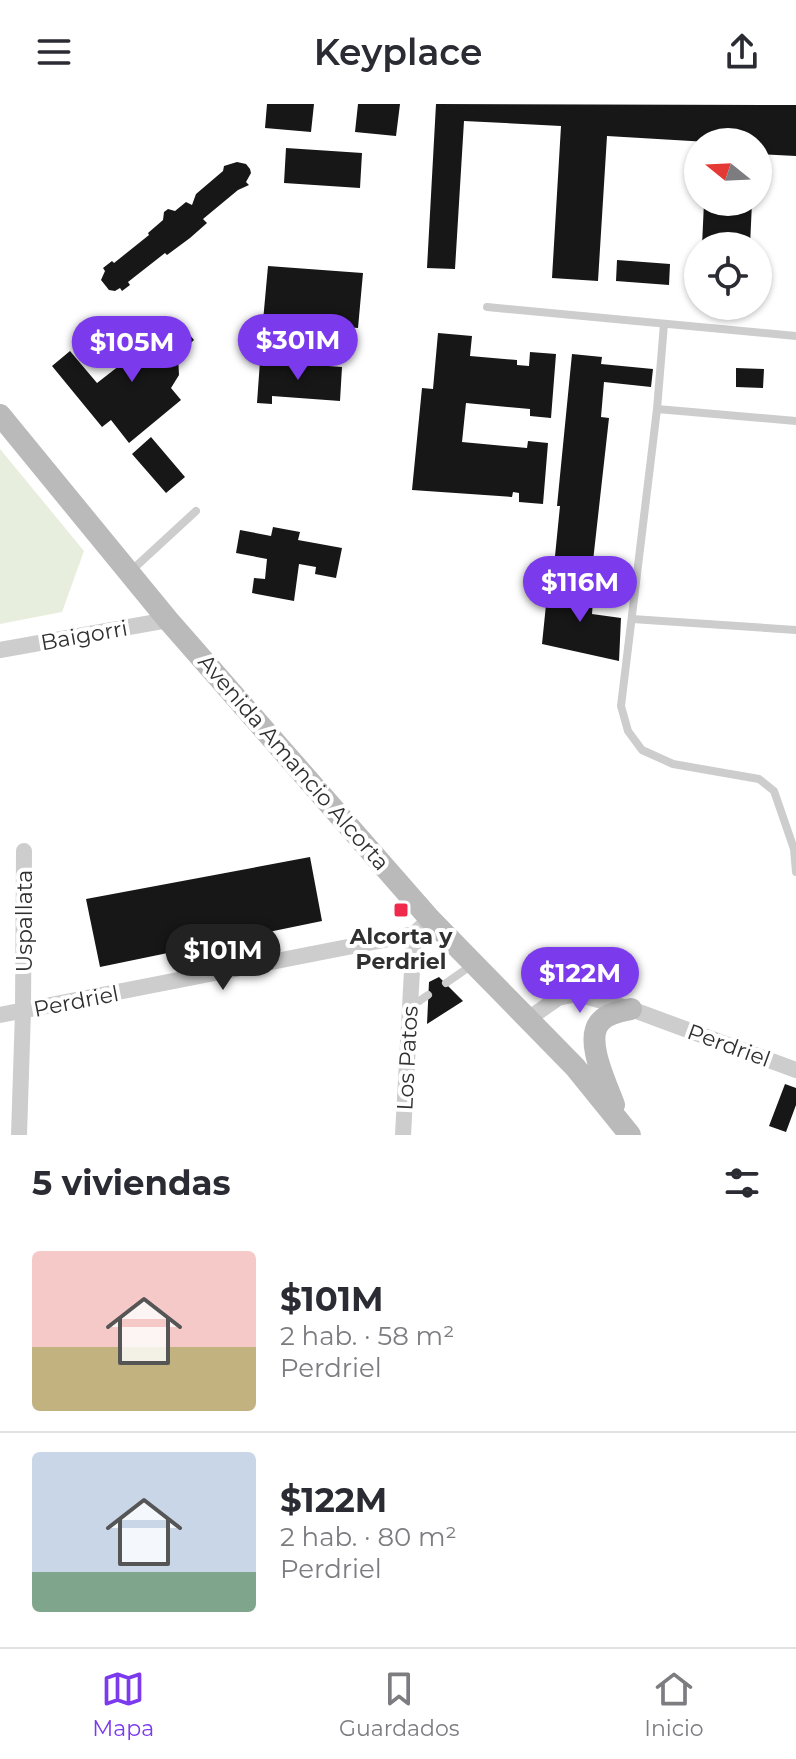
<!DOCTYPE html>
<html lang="es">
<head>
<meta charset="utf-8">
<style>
	body { margin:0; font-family:Montserrat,sans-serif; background:#f7f7f7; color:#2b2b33; height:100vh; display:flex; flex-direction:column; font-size:30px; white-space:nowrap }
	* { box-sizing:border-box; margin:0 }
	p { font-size:26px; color:#7c7c81 }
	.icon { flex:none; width:44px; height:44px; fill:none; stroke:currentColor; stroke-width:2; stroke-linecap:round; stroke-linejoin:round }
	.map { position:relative; height:1031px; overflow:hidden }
	.panel { display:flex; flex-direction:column; background:#fff; flex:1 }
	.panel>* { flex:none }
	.needle { width:52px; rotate:288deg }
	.controls { position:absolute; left:684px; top:24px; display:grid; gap:16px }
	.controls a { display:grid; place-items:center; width:88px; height:88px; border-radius:50%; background:#fff; box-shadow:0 2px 6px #0004; font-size:40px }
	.price { position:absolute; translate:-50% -68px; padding:0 18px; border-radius:28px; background:#7c3aed; color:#fff; font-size:26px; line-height:52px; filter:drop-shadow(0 2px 4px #0008) }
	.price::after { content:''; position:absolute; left:50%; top:48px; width:24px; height:18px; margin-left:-12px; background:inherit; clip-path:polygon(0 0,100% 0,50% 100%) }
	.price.active { background:#222; color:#fff }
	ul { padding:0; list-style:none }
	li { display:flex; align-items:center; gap:24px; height:200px; padding:0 32px }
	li+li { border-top:2px solid #e1e1e2 }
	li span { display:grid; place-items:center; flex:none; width:224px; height:160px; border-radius:8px; color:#555 }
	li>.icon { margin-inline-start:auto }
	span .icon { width:96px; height:96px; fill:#fffc; stroke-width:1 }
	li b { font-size:34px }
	h2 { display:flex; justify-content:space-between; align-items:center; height:96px; padding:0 32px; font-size:34px }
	header { display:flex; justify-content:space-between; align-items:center; height:104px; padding:0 32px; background:#fff; font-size:36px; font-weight:600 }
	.tabs { display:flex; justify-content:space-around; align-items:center; height:112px; border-top:2px solid #e1e1e2; background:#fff; font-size:22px; color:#7c7c81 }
	.tabs a { display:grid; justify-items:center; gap:4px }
	.tabs .active { color:#7c3aed }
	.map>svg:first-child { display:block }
	.green { fill:#e7eedd }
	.building { fill:#171717 }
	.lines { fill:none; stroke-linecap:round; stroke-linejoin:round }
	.service { stroke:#cdcdcd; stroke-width:8 }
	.minor { stroke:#cdcdcd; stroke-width:16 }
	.secondary { stroke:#bababa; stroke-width:22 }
	.poi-dot { fill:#ef2a4a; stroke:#fff; stroke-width:3 }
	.labels { text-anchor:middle; stroke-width:8; stroke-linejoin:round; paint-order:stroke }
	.street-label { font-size:22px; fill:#303030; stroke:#fff }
	.poi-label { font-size:22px; font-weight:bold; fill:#303030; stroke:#fff }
</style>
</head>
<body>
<header><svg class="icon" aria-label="menu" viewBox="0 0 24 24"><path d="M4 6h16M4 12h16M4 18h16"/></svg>Keyplace<svg class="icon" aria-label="share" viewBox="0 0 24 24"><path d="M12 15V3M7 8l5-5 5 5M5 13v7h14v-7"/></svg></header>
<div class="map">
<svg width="796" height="1031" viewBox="0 0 796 1031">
	<rect width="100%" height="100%" fill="#fff"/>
	<path class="green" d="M0,345L84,447L62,508L0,520Z"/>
	<path class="building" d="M267,0H314L311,28L265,24Z
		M358,0H400L396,32L355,28Z
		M436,0L796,1V52L758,50V38H708L607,32L598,177L552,174L561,22L464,17L455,165L427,164Z
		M286,44L362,49L360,84L284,79Z
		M237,58L246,60L250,65L251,69L246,78L249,81L238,86L203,115L207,119L190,134L167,151L165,149L128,178L130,181L122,187L120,184L115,187L109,186L101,176L105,167L103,164L112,157L114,159L149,131L148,129L163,116L164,108L168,105L175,107L186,98L192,101L196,90L223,67L224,62Z
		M704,98H752L750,142H702Z
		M617,156L670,160L669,181L616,177Z
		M268,162L363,169L358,224L263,217Z
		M178,216L194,236L178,251L179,271L171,284L181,296L129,339L111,316L102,323L52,262L70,247L97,279Z
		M438,229L472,232L470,252L517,256V261L529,262L530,248L556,250L551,314L530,312V305L466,299L462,338L527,344L528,337L548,339L543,400L519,398V389L513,388L512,393L412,386L422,284L433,285Z
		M572,250L602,253L601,260L653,265L651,283L604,278L601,313L609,314L592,466L554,462L560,402H557Z
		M260,257L342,263L340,297L272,292V300L257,299Z
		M736,264L764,265L763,284L736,283Z
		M151,333L185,373L166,389L132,350Z
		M273,423L300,428L298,436L342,444L336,474L315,470L316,463L299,460L294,497L252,489L254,474L265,475L267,455L236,449L240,426L271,432Z
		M548,481L594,484L592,510L621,514L619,557L542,540Z
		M310,753L322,817L100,863L86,795Z
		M439,873L463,897L427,920L429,878Z
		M785,980L796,984V1001L786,1028L769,1022Z"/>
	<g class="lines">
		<path class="service" d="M487,203L796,232
			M664,220L657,305L621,602L628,627L642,646L673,660L759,675L774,687L794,745L796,768
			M657,305L796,317
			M132,466L196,407
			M632,515L796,526
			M446,879L472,861
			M409,904L428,891"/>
		<path class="minor" d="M0,546L168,516
			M0,911L414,830L430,815
			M528,915L558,894L577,890L631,905L796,966
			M19,1031L23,907L24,747
			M403,1031L414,830"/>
		<path class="secondary" d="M0,311L168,516L430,815L575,963L630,1031
			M614,1001C607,981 583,934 601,917C608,909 621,907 631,905"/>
	</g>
	<rect class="poi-dot" x="393" y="798" width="16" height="16" rx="4"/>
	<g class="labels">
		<g class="street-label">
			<text transform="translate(84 531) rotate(-10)" y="8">Baigorri</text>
			<text transform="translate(294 658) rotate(49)" y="8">Avenida Amancio Alcorta</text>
			<text transform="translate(24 817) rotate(-90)" y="8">Uspallata</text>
			<text transform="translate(76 897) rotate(-11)" y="8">Perdriel</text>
			<text transform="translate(729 941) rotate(20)" y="8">Perdriel</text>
			<text transform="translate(407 954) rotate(-87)" y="8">Los Patos</text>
		</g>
		<g class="poi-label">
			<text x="401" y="840">Alcorta y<tspan x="401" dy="25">Perdriel</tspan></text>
		</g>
	</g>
</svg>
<div class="controls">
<a><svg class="needle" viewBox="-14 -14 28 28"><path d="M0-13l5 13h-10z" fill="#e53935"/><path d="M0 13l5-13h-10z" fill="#7c7c81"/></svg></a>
<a><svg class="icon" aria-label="locate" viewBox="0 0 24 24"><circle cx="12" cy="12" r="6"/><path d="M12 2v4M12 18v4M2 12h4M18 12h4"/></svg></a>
</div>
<b class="price" style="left:298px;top:278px">$301M</b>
<b class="price" style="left:132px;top:280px">$105M</b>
<b class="price" style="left:580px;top:520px">$116M</b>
<b class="price active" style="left:223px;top:888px">$101M</b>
<b class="price" style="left:580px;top:911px">$122M</b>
</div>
<section class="panel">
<h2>5 viviendas<svg class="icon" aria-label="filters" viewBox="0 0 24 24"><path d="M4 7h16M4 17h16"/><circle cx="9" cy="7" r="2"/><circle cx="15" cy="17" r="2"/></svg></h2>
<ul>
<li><span style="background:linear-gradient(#f6c9c9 60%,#c2b280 0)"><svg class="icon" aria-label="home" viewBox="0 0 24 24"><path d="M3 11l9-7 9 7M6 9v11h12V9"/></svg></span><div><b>$101M</b><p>2 hab. · 58 m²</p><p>Perdriel</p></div></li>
<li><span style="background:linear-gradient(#c9d6e8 75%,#7fa58c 0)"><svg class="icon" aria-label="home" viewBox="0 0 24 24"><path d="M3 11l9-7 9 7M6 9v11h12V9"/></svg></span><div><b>$122M</b><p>2 hab. · 80 m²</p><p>Perdriel</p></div></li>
</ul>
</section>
<nav class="tabs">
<a class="active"><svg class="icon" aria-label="map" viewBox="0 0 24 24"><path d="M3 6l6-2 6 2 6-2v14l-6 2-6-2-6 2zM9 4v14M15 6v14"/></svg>Mapa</a>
<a><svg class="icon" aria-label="saved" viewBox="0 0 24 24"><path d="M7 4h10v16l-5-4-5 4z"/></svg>Guardados</a>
<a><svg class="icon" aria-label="home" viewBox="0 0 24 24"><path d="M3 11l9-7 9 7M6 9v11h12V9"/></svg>Inicio</a>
</nav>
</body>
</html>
